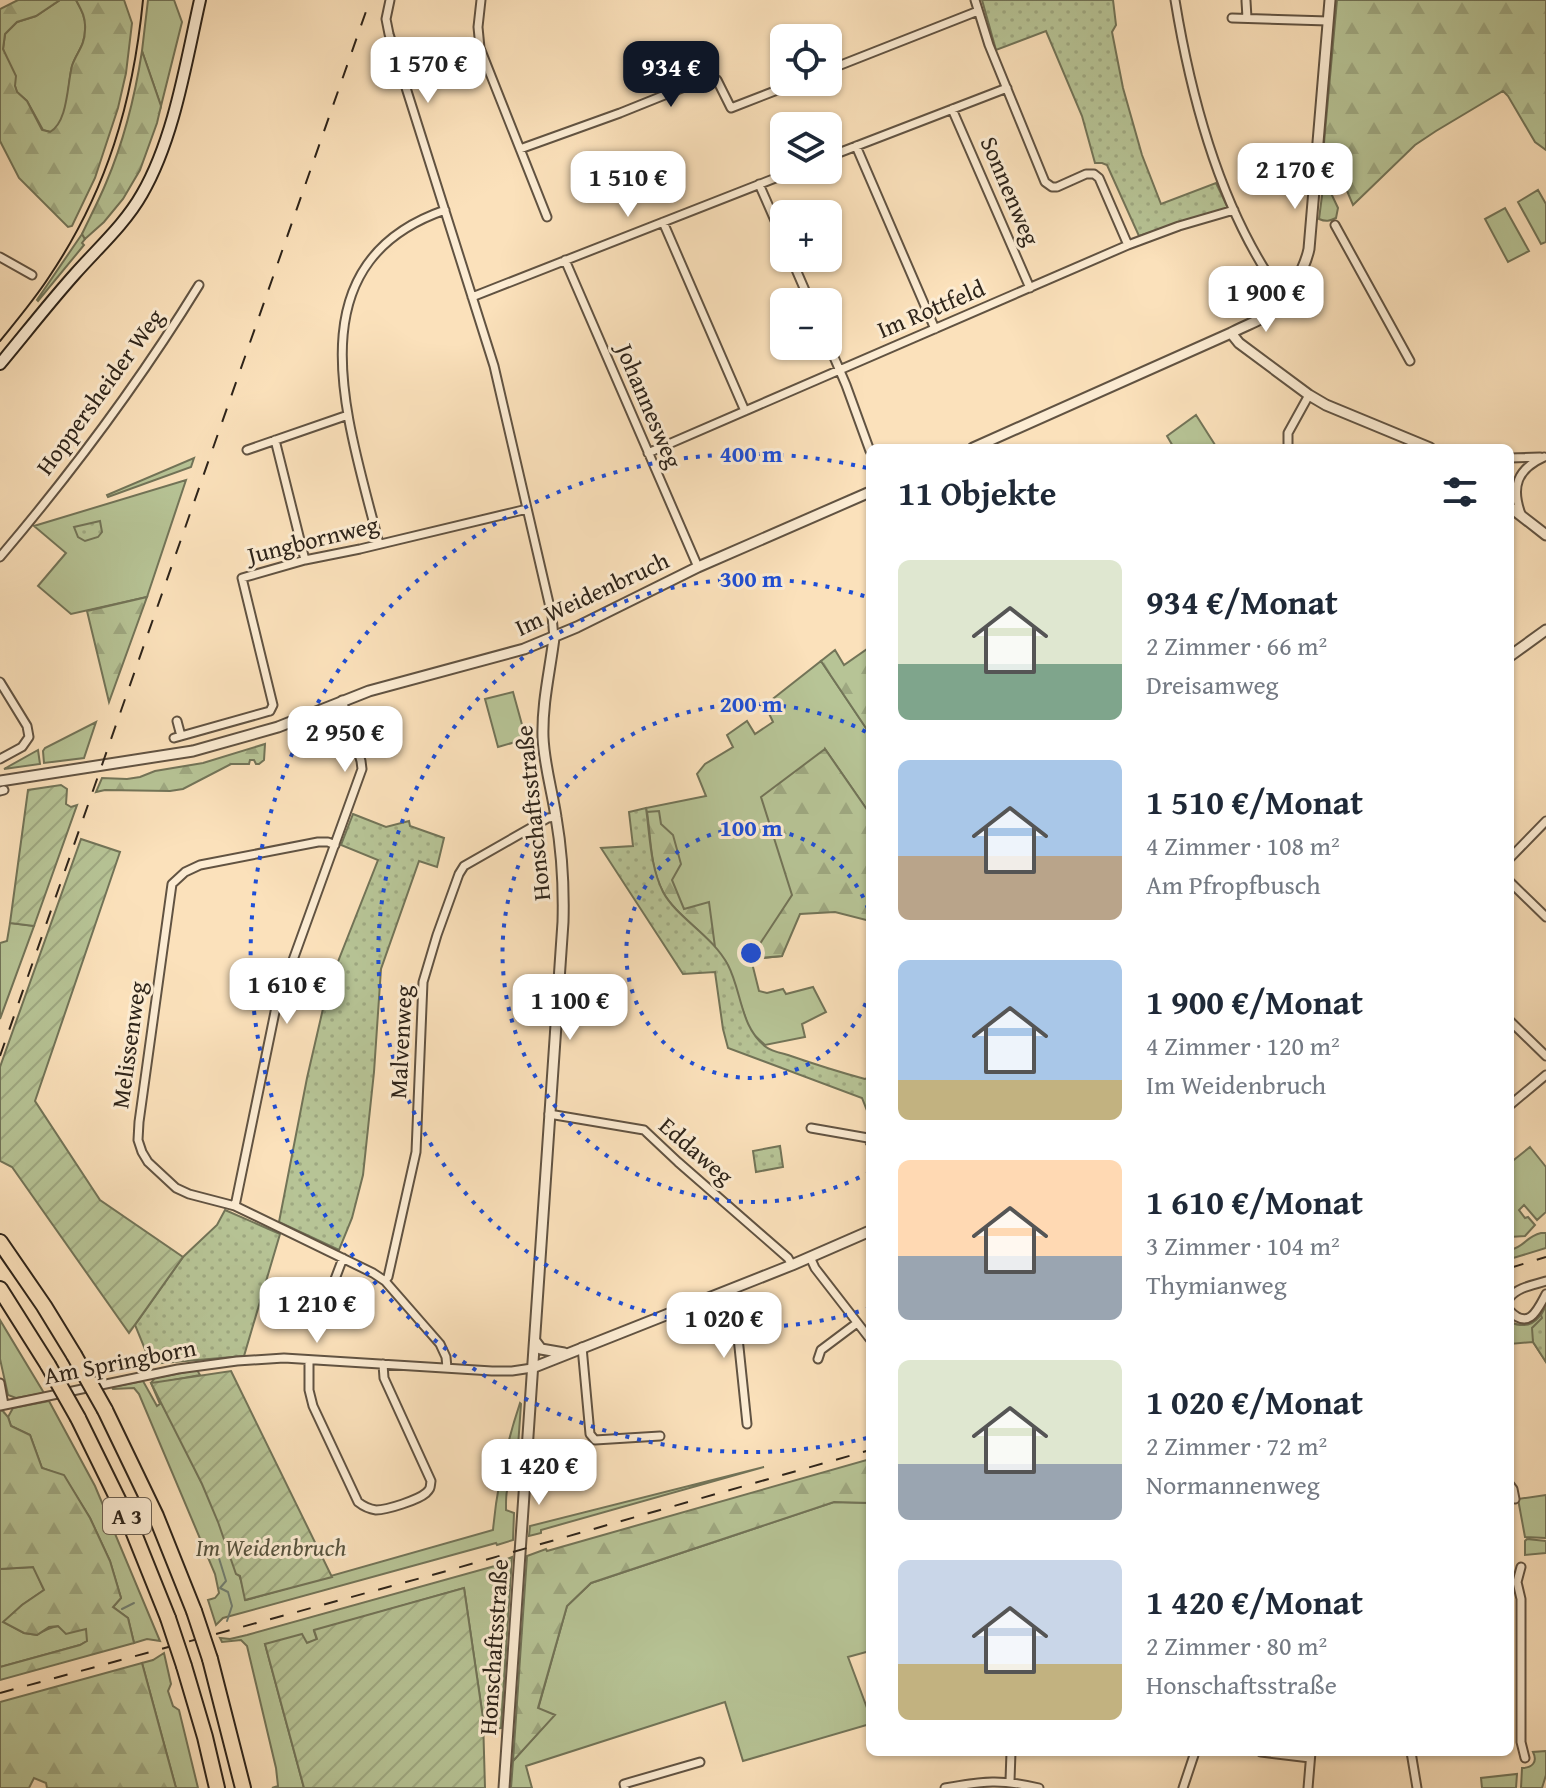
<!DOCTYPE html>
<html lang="de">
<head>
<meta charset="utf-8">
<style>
	body { margin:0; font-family:"Gentium Book Plus",serif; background:#f6f6f7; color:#1f2937; height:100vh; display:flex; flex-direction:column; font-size:30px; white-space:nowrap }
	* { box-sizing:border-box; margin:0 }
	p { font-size:26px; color:#747a83 }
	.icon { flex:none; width:44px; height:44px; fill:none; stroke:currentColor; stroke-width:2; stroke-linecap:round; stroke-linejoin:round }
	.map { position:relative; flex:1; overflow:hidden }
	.drawer { position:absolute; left:866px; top:444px; width:648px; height:1312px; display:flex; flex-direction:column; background:#fff; border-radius:12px; box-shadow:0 2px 6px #0004 }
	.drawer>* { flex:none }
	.buttons { position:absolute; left:770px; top:24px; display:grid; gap:16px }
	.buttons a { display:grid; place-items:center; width:72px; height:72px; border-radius:12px; background:#fff; box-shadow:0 2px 6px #0004; font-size:40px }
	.price { position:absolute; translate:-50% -68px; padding:0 18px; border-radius:16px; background:#fff; color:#222; font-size:26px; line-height:52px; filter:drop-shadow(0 2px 4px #0008) }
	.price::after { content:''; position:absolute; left:50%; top:48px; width:24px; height:18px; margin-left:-12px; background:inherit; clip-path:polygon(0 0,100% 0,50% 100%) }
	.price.current { background:#111827; color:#fff }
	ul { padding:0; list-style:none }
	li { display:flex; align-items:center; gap:24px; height:200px; padding:0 32px }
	li span { display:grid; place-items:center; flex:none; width:224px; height:160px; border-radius:12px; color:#555 }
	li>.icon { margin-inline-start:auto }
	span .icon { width:96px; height:96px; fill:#fffc; stroke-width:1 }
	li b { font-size:34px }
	h2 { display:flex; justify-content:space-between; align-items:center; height:96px; padding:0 32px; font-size:34px }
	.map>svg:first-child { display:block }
	.grass { fill:#b7c496; stroke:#727458; stroke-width:2 }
	.forest { fill:url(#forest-firs); stroke:#727458; stroke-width:2 }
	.park { fill:url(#park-dots); stroke:#727458; stroke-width:2 }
	.garden { fill:url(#garden-furrows); stroke:#727458; stroke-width:2 }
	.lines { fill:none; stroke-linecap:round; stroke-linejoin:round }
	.stream { stroke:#728073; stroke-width:2 }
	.minor-casing { stroke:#615342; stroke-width:11 }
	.tertiary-casing { stroke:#615342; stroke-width:13 }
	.secondary-casing { stroke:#2e241a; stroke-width:14 }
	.motorway-casing { stroke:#2e241a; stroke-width:18 }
	.minor { stroke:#fcecd3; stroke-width:7 }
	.tertiary { stroke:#fcecd3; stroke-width:9 }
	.secondary { stroke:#fcecd3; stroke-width:10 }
	.motorway { stroke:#fbe1bb; stroke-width:14 }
	.tram { stroke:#2e241a; stroke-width:2 }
	.rail { stroke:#2e241a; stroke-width:2; stroke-dasharray:14 14; stroke-linecap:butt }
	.motorway-bridge-casing { stroke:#2e241a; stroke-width:18; stroke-linecap:butt }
	.motorway-bridge { stroke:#fbe1bb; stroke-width:14 }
	.ring { fill:none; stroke:#1d4ed8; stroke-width:4; stroke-dasharray:4 8 }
	.labels { text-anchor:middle; stroke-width:6; stroke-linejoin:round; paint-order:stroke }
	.shield { fill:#fcecd3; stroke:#6c6052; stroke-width:2 }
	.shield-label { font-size:22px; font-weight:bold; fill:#2e241a }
	.street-label { font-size:24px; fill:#2e241a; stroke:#fcecd3 }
	.park-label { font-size:24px; font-style:italic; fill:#57543f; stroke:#fcecd3 }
	.centre { fill:#1d4ed8; stroke:#fcecd3; stroke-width:4 }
	.ring-label { font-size:24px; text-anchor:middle; font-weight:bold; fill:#1d4ed8; stroke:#fcecd3; stroke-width:6; stroke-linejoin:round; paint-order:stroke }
</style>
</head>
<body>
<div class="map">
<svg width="1546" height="1788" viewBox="0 0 1546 1788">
	<defs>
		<pattern id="forest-firs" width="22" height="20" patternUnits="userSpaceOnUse" patternTransform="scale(2)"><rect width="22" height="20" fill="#b7c496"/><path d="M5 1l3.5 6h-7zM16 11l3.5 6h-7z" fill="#9ea881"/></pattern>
		<pattern id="park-dots" width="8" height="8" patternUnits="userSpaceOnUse" patternTransform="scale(2)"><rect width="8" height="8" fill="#b7c496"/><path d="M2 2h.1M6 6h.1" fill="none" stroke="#9ea881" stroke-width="1.8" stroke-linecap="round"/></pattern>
		<pattern id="garden-furrows" width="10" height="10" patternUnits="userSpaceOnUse" patternTransform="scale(2)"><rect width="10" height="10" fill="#b7c496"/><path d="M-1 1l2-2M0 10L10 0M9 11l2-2" fill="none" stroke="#9ea881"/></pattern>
	</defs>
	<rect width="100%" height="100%" fill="#fbe1bb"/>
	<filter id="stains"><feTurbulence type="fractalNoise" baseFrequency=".0025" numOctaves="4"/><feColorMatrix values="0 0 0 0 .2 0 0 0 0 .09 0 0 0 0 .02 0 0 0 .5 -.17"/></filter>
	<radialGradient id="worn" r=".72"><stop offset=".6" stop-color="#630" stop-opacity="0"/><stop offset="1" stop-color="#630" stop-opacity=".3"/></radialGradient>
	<path class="grass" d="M60,0H76C82,11 86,18 85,30C85,46 76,53 72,66C67,85 70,121 51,132L43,130L27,101L17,92L3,49L5,34L17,22L36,16Z
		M148,0H174L182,22L161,106L142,51Z
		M1323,188L1330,191L1338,208L1336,218C1330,221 1326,222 1319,219Z
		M1538,190L1546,204V242L1541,244L1518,202Z
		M1505,208L1529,251L1508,262L1485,219Z
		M82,234L85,239L82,243L84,245L38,301L37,300Z
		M1196,415L1217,448H1174L1167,436Z
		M194,458L191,467L108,497L107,495Z
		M186,480L147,597L71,614L38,586L66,553L34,526Z
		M821,661L870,734V814L825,749L792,895L782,956L751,959L759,991L767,993L783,989L786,994L813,987L826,1012L802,1024L805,1037L765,1045L750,1031L726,962L700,930L679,912L649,828L646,808L706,796L697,774L705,764L733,747L727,735L747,721L755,734L773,722L765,705Z
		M513,692L526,739L498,747L485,699Z
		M96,722L84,758L44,763L43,751L45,748Z
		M38,750L40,764L4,769Z
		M10,923L34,926L0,1019V943L7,941Z
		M1530,1147L1546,1167V1212L1537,1220L1524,1205L1519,1210L1525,1218L1528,1217L1535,1225L1525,1236L1510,1237V1163Z
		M1546,1306V1362L1533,1342L1510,1344V1322C1528,1330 1538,1322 1546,1306Z
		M0,1320L44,1393L16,1398L8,1395L0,1359Z
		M197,1370L200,1375L152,1384C185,1451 230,1528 246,1600L493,1530C497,1486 506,1445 520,1403L521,1404L516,1475C505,1485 506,1497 506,1510L514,1513L513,1540L497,1545L496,1543L223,1618L216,1625L208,1600L215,1598L219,1593L215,1574L139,1394L134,1388L113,1389L112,1387L143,1381L157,1406L160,1404L151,1383L155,1378Z
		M49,1401L95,1486L160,1641L147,1639L134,1643L128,1618L113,1607L121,1598L110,1561L90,1518L64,1476L42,1468L30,1435L11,1426L8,1417L13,1408Z
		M764,1467L541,1530V1533L529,1536L530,1526Z
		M1546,1495V1538L1525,1537L1518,1499Z
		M834,1502L870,1503V1651L848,1657L870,1716V1724L743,1761L725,1702L526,1766L532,1788H511L513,1761L554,1715L538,1709L567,1606L591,1583Z
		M1527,1539L1546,1541V1553L1525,1555V1541Z
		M512,1557L501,1728L484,1730L483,1718L464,1588L314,1631L317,1640L307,1643L265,1644L304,1788H272L278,1786L276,1768L247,1646L241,1640L222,1642L220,1638L230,1639L247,1635L502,1564V1561Z
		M34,1567L44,1590L22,1605L4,1622L24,1633L37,1635C57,1622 64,1626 87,1629V1641L80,1645L0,1667V1569Z
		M164,1653L171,1684L168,1691L173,1706L179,1710L198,1788H176L142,1663L153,1660Z
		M1546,1751V1775L1542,1788H1521L1522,1768C1532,1768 1538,1762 1533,1752Z
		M1517,1774L1516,1788H1482L1481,1778Z"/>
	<path class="forest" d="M18,0H60L36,16L17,22L5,34L3,49L16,76L15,86L17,92L27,101L42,130L50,132C68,122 67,85 72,66C76,53 85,46 85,30C86,18 82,11 76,0H124L132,23L126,73L118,108L95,178L72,226L68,227L19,178L0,141V9Z
		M1337,0H1546V150L1535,142L1508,96L1503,91L1436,131L1415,145L1353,205L1342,179L1327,167L1323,154Z
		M142,51L161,106L157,123L140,170L123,199L104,222L85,239L82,234C90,217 99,200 106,183C124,141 135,96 142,51Z
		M147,597L109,702L87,611Z
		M870,647V734L821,661L835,650L844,665Z
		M265,744L264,760L259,764H256L254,760H250L249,764H231L183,789L170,791L105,790L96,792L102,778L127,779L140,777L155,771L203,763Z
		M825,749L870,814V921L835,912L800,914L782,956L750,959L792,895L761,797Z
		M659,811L661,824L673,835L681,864L672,880L684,909L709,902L715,947C699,929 673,911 663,892C650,867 651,839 647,812Z
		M1541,1233H1546V1248L1510,1259V1250C1526,1246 1525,1237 1541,1233Z
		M2,1410L8,1417L11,1426L30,1435L42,1468L64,1475L90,1518L110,1561L121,1598L113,1607L128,1618L134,1643L0,1680V1667L80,1645L87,1641L86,1629L66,1634L58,1626L49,1627L37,1635L24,1633L3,1622L22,1605L44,1590L33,1567L0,1569V1411Z
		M870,1459V1503L834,1502L591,1583L567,1606L538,1708L555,1715L513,1761L527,1556L546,1549L547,1551Z
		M142,1663L176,1788H47L46,1783L34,1778L29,1788H0V1702Z"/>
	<path class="park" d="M982,0H1113L1116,25L1112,32L1123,88L1142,155L1161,204L1216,183L1228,208L1139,236L1107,165L1102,163H1095L1082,116L1046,31L996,50Z
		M100,521L102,532L98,537L85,541L78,537L74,527Z
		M646,808C650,836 650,866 663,892C677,918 712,935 728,965C742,992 740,1027 766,1047C771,1051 781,1053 788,1055C814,1064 839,1072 865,1079L870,1077V1112L868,1113L862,1098L728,1048L723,1029L715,972L683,974L601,848L633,846L629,812Z
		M353,814L386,827L409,821L410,826L444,838L437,867L419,861L381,969L374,1072L363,1175L352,1218L339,1250L279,1222L307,1078L328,987L378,860L341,845Z
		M780,1146L783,1167L756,1172L753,1151Z
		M225,1210L280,1234L244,1356L151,1364L135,1325L183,1257L217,1225Z
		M1546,1306V1362L1533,1342L1532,1328L1542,1318L1541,1315Z"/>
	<path class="garden" d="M61,785L67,789L66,804L71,807L77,805L34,926L10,923L28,790Z
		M81,839L120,852L35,1101L100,1200L183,1257L129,1333L12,1167L0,1161V1067Z
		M231,1371L332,1577L245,1600L240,1576L236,1574L218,1522L202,1484L151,1383Z
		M464,1588L483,1718L485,1788H304L265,1644L302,1634L307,1643L317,1639L314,1630Z"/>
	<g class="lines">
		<path class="stream" d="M218,1555L226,1581L220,1588L228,1592L232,1606L227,1621
			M122,1609L134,1603"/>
		<g class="minor-casing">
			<path id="minor" d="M390,0L386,19L389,34L494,366L552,616L554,638
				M481,0L478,27L480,48L547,217
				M975,0L989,45L1045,182L1052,187H1057L1086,174H1094L1099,178L1128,245
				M1175,0C1190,92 1217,194 1267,273L1273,280L1288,293
				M1246,1L1247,18
				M1232,18L1328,21
				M828,70L978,11
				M952,109L1030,288
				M856,146L935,329
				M520,149L620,113L707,78L717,80L731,108L798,82
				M828,157L1007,88
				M759,184L784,241
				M663,222L745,411
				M1335,225L1410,361
				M0,257L32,275
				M791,258L810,302
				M565,260L698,567
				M472,297L796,170
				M828,343L846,385L870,451
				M275,440L305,560
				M1288,448V433L1309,395
				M247,450L348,415
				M648,453L1128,245L1179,226L1234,210
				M1510,458L1540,457
				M1521,514C1511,487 1517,469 1544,457
				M379,544C350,426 288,264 445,210
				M0,557C73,471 140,381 199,285
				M0,682L27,726L29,737L22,747L0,759
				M270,711L273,705L242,578L305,560L360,549L527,509
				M177,721L181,736
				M174,738L270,711
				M0,791L4,790
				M335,845L328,842H318L200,865L185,872L172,884L139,1122L138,1140L142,1152L148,1162L176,1188L189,1194L235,1206L373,1273L385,1281L440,1344L446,1357L447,1368
				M1510,858L1546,821
				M1510,882L1546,917
				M1510,1021L1546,1056
				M1510,1105L1546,1075
				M549,1114L644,1130L678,1162L788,1258L792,1265
				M811,1128L868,1138L870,1142
				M235,1206L276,1007L362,769L361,761L342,700
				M810,1257L815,1268L870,1339
				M385,1281L388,1277L416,1152L423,982L437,935L459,874L464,866L548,818L556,817
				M275,1286L332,1287L343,1258
				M731,1289L734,1299L747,1424
				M1510,1297C1518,1287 1534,1285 1546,1281
				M1510,1311C1529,1331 1538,1309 1546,1294
				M582,1347L590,1434L595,1440L660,1436
				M818,1359L821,1350L857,1323
				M309,1360V1390L313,1406L358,1502C363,1506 369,1509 376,1510C387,1510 418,1500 426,1493C431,1488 430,1488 431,1481L384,1378L383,1364
				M0,1383L4,1405
				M0,1406L178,1369L237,1361L284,1358L492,1371H512L532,1368
				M1510,1485L1513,1489L1515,1499
				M1521,1567L1517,1582L1521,1599V1742L1525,1758
				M1261,1752L1310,1758
				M1411,1752L1417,1788
				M1010,1781L1011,1752
				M625,1788L624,1784L700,1762
				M945,1788C983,1781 1002,1779 1039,1788
				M1183,1788L1195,1752
				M1308,1788L1311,1752"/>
		</g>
		<g class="tertiary-casing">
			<path id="tertiary" d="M1231,333L1239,343L1309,395L1326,405L1430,448
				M973,448L1231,333C1244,326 1259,321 1271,313C1287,302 1305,268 1309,249L1330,0
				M1510,507L1546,535
				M1510,656L1546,630
				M0,781L193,751L278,727L369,691L524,649L577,627L698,567L870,492
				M535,1341L541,1349L564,1353
				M532,1368L792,1265L870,1231
				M504,1788L563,922C564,886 562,852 556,817C552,790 544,764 543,737C542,703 550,671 554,638"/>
		</g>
		<g class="secondary-casing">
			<path id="secondary" d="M0,364C25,334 49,303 75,274C98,248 125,224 142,194C174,139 186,62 200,0"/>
		</g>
		<g class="motorway-casing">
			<path id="motorway" d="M0,1242L44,1306L74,1355
				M0,1289L48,1365
				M105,1410L156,1516L194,1611
				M78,1418L131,1526L168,1618
				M210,1659L243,1788
				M184,1666L205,1737L217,1788"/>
		</g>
		<use href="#minor" class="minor"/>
		<use href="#tertiary" class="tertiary"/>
		<use href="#secondary" class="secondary"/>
		<use href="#motorway" class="motorway"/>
		<path class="tram" d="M0,341C17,320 34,300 49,277C107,191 133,102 143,0"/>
		<path class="rail" d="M0,1056L370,0
			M1510,1268L1546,1257
			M0,1693L443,1572L870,1450"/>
		<g class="motorway-bridge-casing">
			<path id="motorway-bridge" d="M74,1355L105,1410
				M48,1365L78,1418
				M194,1611L210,1659
				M168,1618L184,1666"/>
		</g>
		<use href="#motorway-bridge" class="motorway-bridge"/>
	</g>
	<g class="ring">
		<path d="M870 992A125 125 0 1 1 870 914"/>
		<path d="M870 1172A249 249 0 1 1 870 734"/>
		<path d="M870 1308A374 374 0 1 1 870 598"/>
		<path d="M867 1438A499 499 0 1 1 867 468"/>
	</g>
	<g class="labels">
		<rect class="shield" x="103" y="1498" width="48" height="36" rx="6"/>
		<g class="shield-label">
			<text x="127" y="1524">A 3</text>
		</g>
		<g class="street-label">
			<text transform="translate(1010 191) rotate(67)" y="8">Sonnenweg</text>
			<text transform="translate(931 309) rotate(-23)" y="8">Im Rottfeld</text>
			<text transform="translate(100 392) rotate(-54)" y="8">Hoppersheider Weg</text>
			<text transform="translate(649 406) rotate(67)" y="8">Johannesweg</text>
			<text transform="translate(313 540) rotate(-14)" y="8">Jungbornweg</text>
			<text transform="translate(592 594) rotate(-25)" y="8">Im Weidenbruch</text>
			<text transform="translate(533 813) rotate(-96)" y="8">Honschaftsstraße</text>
			<text transform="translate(401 1042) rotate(-87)" y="8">Malvenweg</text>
			<text transform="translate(129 1045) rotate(-82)" y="8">Melissenweg</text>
			<text transform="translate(696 1151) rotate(41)" y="8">Eddaweg</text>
			<text transform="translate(120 1362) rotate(-11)" y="8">Am Springborn</text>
			<text transform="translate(494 1647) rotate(-86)" y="8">Honschaftsstraße</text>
		</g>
		<g class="park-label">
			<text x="271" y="1556">Im Weidenbruch</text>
		</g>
	</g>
	<circle cx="751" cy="953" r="12" class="centre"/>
	<g class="ring-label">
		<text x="751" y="462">400 m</text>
		<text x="751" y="587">300 m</text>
		<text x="751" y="712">200 m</text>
		<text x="751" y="836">100 m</text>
	</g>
	<rect width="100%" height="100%" filter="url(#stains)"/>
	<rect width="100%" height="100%" fill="url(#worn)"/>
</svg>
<div class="buttons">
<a><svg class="icon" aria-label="locate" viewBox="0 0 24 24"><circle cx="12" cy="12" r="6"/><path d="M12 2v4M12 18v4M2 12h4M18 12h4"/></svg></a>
<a><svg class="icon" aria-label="layers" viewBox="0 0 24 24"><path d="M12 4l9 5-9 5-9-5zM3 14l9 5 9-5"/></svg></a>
<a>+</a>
<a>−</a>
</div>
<b class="price" style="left:428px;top:105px">1 570 €</b>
<b class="price current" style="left:671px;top:109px">934 €</b>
<b class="price" style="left:1295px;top:211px">2 170 €</b>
<b class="price" style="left:628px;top:219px">1 510 €</b>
<b class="price" style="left:1266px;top:334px">1 900 €</b>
<b class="price" style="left:345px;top:774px">2 950 €</b>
<b class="price" style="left:287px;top:1026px">1 610 €</b>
<b class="price" style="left:570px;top:1042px">1 100 €</b>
<b class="price" style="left:317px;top:1345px">1 210 €</b>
<b class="price" style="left:724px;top:1360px">1 020 €</b>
<b class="price" style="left:539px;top:1507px">1 420 €</b>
<section class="drawer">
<h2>11 Objekte<svg class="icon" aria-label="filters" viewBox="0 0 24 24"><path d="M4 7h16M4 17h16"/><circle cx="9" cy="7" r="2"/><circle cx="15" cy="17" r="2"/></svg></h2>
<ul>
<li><span style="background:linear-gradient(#dfe7d0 65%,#7fa58c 0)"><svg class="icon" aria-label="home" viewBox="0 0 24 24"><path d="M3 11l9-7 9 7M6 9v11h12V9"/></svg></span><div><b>934 €/Monat</b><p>2 Zimmer · 66 m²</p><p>Dreisamweg</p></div></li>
<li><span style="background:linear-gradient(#a9c7e8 60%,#b9a48a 0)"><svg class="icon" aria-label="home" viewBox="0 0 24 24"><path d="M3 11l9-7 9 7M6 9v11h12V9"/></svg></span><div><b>1 510 €/Monat</b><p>4 Zimmer · 108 m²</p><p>Am Pfropfbusch</p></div></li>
<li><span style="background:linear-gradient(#a9c7e8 75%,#c2b280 0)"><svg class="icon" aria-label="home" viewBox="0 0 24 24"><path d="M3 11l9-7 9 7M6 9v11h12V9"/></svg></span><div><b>1 900 €/Monat</b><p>4 Zimmer · 120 m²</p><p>Im Weidenbruch</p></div></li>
<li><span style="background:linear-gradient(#ffd9b3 60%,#9aa5b1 0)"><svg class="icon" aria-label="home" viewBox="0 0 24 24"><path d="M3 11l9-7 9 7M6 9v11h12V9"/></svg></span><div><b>1 610 €/Monat</b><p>3 Zimmer · 104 m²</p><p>Thymianweg</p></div></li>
<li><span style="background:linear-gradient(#dfe7d0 65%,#9aa5b1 0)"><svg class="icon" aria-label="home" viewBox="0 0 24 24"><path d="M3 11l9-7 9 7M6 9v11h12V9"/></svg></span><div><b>1 020 €/Monat</b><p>2 Zimmer · 72 m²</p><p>Normannenweg</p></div></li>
<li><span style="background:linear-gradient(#c9d6e8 65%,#c2b280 0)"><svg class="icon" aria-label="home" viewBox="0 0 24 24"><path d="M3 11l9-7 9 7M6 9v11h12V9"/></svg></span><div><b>1 420 €/Monat</b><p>2 Zimmer · 80 m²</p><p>Honschaftsstraße</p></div></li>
</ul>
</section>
</div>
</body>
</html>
